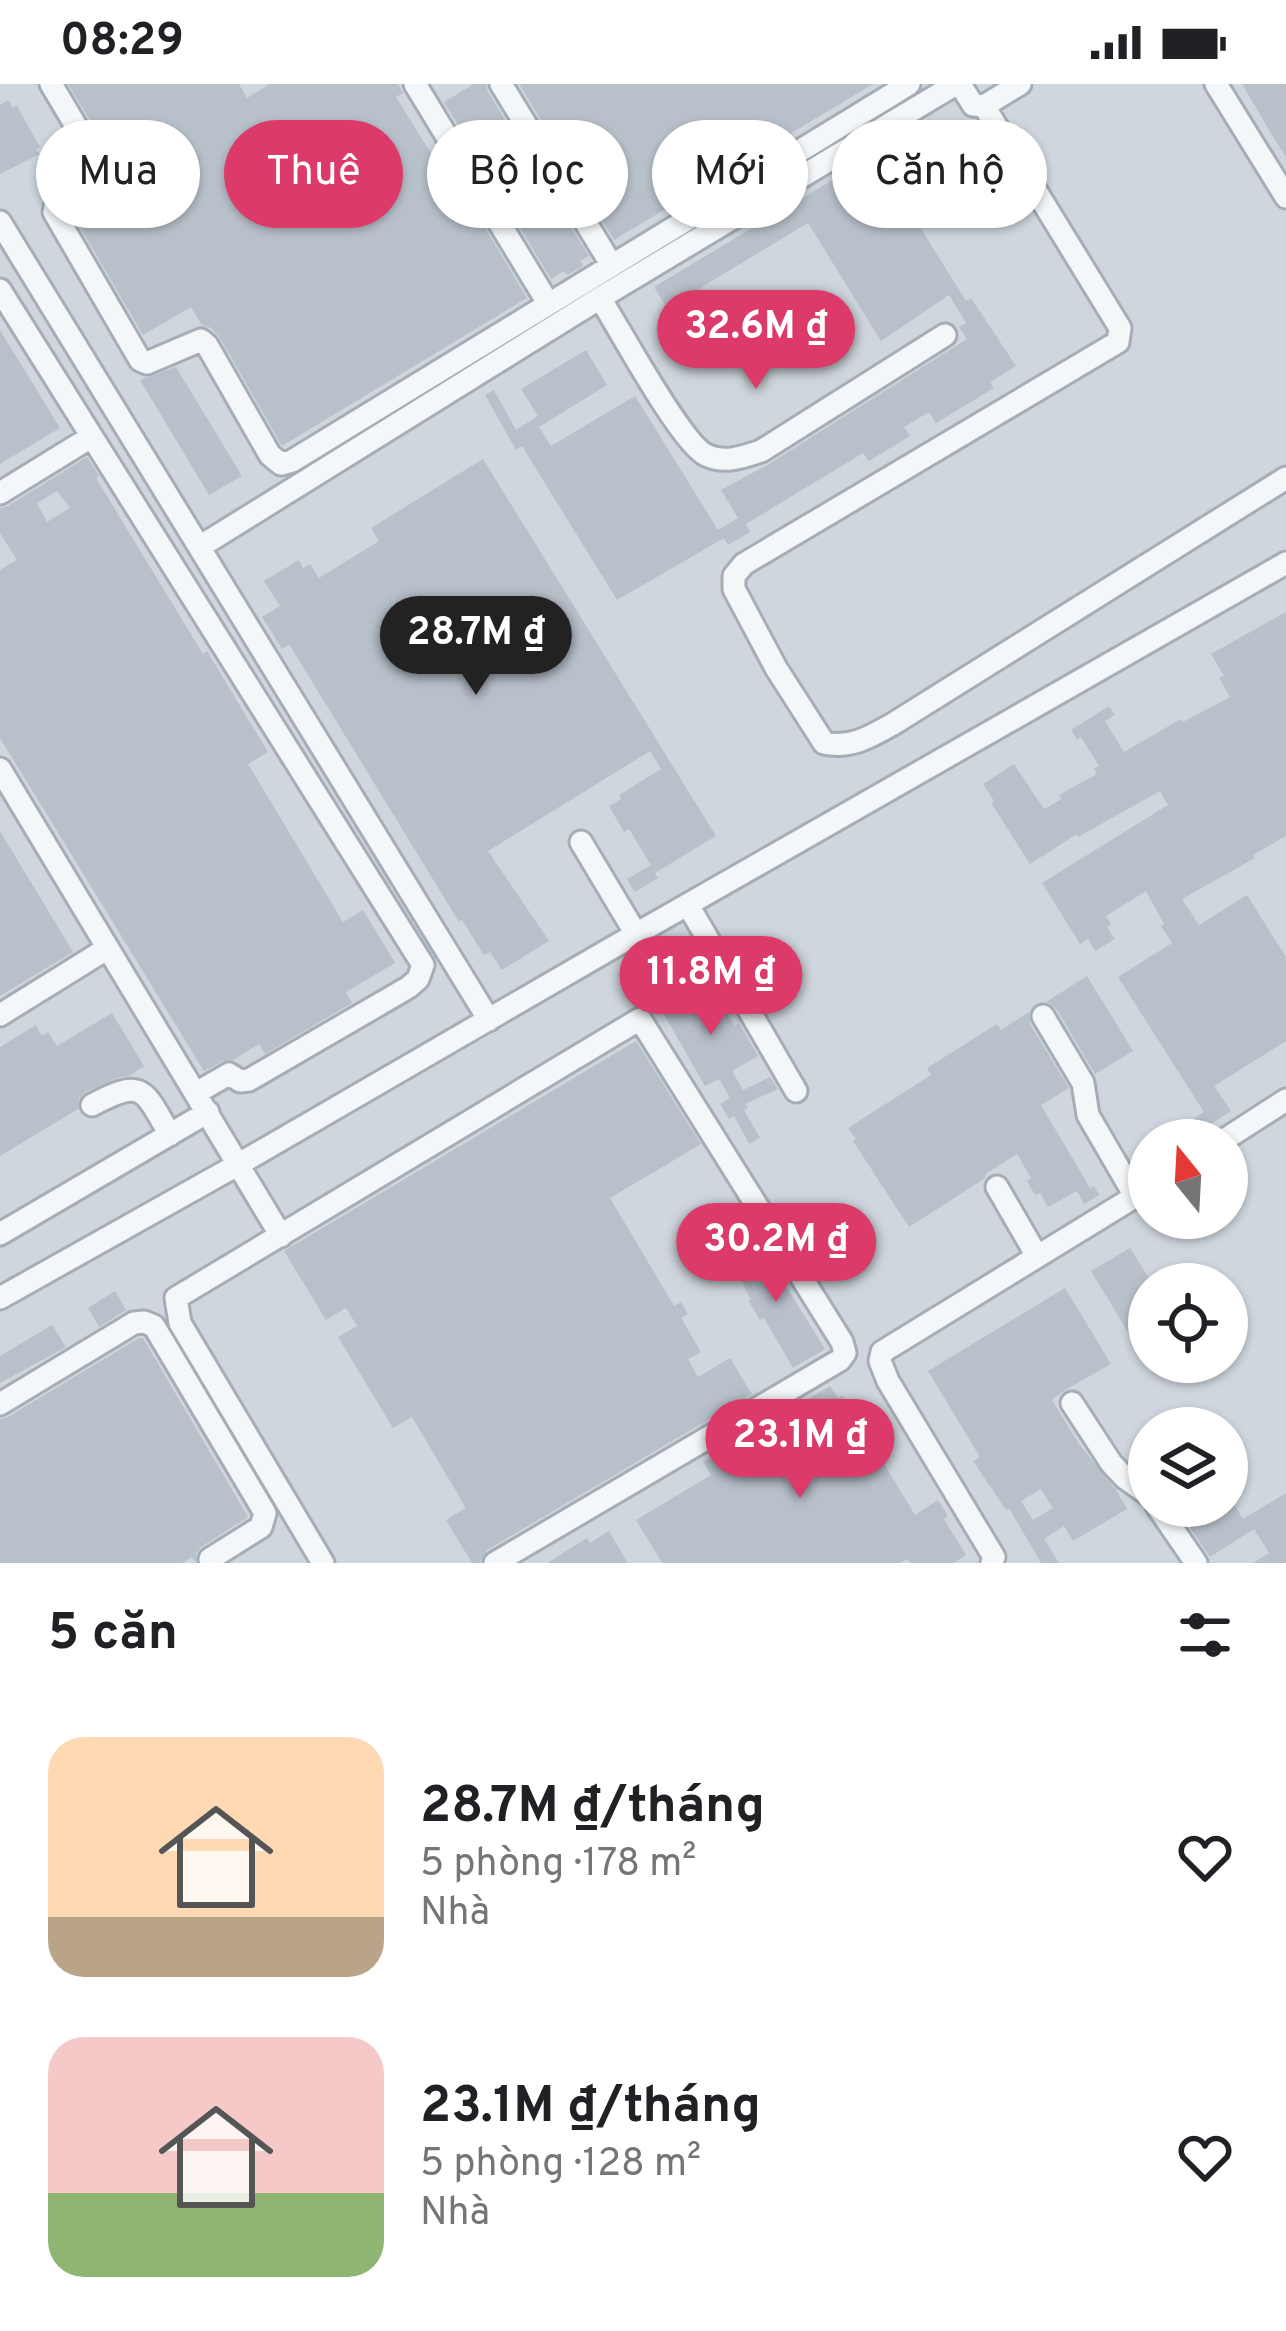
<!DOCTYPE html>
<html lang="vi">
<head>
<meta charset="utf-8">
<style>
	body { margin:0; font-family:Overpass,sans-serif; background:#f2f2f2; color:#202124; height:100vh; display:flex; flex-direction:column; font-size:45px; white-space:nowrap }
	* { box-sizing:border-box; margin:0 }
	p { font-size:39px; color:#757577 }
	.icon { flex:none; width:66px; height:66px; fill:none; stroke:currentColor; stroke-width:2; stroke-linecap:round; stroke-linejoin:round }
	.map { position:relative; height:1479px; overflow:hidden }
	.sheet { display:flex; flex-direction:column; background:#fff; flex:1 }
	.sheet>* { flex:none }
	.guide { position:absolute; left:36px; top:36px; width:1215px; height:108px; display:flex; gap:24px }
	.needle { width:78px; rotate:342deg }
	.fabs { position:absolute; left:1128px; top:1035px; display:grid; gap:24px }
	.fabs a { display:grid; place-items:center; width:120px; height:120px; border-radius:50%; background:#fff; box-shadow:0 3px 9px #0004; font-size:60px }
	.price { position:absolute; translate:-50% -102px; padding:0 27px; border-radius:42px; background:#dc3a69; color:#fff; font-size:39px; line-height:78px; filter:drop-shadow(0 3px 6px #0008) }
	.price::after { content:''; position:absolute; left:50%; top:72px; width:36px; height:27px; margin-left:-18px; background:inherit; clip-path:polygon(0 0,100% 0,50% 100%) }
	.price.active { background:#222; color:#fff }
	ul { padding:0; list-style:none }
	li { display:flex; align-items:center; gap:36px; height:300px; padding:0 48px }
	li span { display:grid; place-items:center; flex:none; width:336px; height:240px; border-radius:36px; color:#555 }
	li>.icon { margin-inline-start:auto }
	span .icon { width:144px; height:144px; fill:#fffc; stroke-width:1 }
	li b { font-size:51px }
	h2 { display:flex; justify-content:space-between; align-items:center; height:144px; padding:0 48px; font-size:51px }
	.tag { padding:0 42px; border-radius:54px; background:#fff; box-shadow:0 3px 9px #0004; font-size:42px; line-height:108px }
	.tag.active { background:#dc3a69; color:#fff }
	.status { display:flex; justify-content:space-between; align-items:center; height:84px; padding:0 60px; background:#fff; direction:ltr }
	.status svg { height:33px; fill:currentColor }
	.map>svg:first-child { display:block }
	.built { fill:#cfd6dd; fill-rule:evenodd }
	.building { fill:#b8c0ca; fill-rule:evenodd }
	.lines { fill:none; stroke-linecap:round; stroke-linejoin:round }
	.minor-casing { stroke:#a5aeb6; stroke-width:27 }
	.minor { stroke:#f4f7f9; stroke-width:21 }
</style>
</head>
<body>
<div class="status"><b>08:29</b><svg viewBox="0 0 49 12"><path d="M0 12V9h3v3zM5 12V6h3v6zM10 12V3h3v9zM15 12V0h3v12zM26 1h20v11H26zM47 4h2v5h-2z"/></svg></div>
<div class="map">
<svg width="1286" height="1479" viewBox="0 0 1286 1479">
	<rect width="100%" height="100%" fill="#e1e6eb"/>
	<path class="built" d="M0,0H1286V1479H0ZM1149,1056H1227V1134H1149ZM1149,1200H1227V1278H1149ZM1149,1344H1227V1422H1149Z"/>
	<path class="building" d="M68,0H239L247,14L270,0H398L403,9L396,13L441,86L448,82L527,214L282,362L220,254L211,244L202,241L191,223L143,251L70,126L76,117L117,92L112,84L111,71Z
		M474,0H486L488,8L589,172L580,177L583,182L567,191L564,187L551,195L444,18Z
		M519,0H873L614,156Z
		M1242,0H1286V73L1272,51Z
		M8,16L13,24L17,22L40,63L36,65L39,70L0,90V21Z
		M871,73L888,101L892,98L966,217L971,214L1016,282L990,298L994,304L936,339L929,328L904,343L910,352L869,377L863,369L746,440L750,448L728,461L724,454L617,516L522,362L516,366L485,311L494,306L516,346L538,332L521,305L586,266L607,301L539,343L551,362L635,312L718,446L738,434L721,406L769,380L967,255L959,243L966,239L949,211L881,257L808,139L667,224L654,203Z
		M0,246L60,344L0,380Z
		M176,283L242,392L209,411L140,296Z
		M87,373L99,392L96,394L203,570L207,567L268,668L248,680L343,838L363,826L395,879L346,908L352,919L265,970L259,960L233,976L223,977L204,987L0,654V486L17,476L0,449V424L8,422ZM57,407L70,424L47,438L37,419Z
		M483,375L716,752L655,789L658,794L635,808L627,795L651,781L629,745L624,748L609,722L621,715L619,711L661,685L650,667L488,767L549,857L502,886L490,868L484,871L462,836L459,838L289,560L282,565L262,533L280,522L264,497L299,476L303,484L310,480L319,494L379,457L371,444Z
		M1286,528V752L1253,771L1255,774L1182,815L1199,841L1247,811L1286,873V957L1214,1002L1231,1027L1197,1049L1189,1037L1204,1028L1118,893L1172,859L1161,842L1164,840L1146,807L1106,832L1111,840L1107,843L1115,855L1095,867L1088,855L1080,860L1042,799L1168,721L1160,707L1078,753L1077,750L1030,780L991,719L994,717L983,700L1014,680L1044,725L1062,715L1059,711L1097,690L1094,684L1099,682L1081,653L1077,655L1071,646L1109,622L1115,631L1105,637L1124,668L1181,635L1183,638L1230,613L1219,594L1224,592L1211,570Z
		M0,747L73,868L0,912Z
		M697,877L705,889L709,887L724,912L719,915L735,942L739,939L758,972L732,987L743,1006L770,993L778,1005L745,1020L748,1024L744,1026L760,1054L749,1060L734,1032L729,1035L720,1020L730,1014L719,995L705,1002L649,904Z
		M1087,892L1133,967L1095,990L1056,924L1046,918Z
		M1029,928L1030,940L1069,1004L1041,1021L1090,1104L1094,1102L1099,1111L1084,1120L1077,1107L1048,1123L1040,1109L1035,1111L1027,1097L1031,1094L1017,1070L987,1089L984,1095L909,1143L853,1057L856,1055L848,1044L931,991L927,984L997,940L1001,946Z
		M112,929L144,982L129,992L117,994L85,1008L79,1014L78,1025L0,1072V963L36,941L42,952L48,948L57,962Z
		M636,957L701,1060L610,1114L674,1222L681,1218L688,1230L681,1234L701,1268L688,1275L698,1293L730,1274L752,1310L487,1466L480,1479H472L446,1436L466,1424L412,1333L393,1344L338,1253L357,1242L346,1224L326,1236L284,1167Z
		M757,1156L825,1265L793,1284L764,1234L760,1236L748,1216L751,1215L729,1172Z
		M1130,1164L1149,1194V1242L1131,1253L1091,1187Z
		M1065,1204L1111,1280L1065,1306L1052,1316L1079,1360L1116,1406L1127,1425L1073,1457L1064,1442L1044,1455L1059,1479H1041L1009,1424L1006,1426L973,1377L980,1373L928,1287ZM1041,1405L1053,1424L1033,1436L1021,1417Z
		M115,1207L126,1226L99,1243L88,1224Z
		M52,1241L66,1263L0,1299V1272Z
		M139,1254H143L248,1433L201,1463L196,1469V1479L192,1473L182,1479H0V1335L8,1333Z
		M830,1302L838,1314L842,1311L915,1431L938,1416L948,1432L944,1435L966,1471L954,1479H910L908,1475L900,1479H662L636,1436L711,1391L703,1378Z
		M1227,1409L1243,1435L1286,1409V1479H1253L1269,1469L1254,1445L1210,1473L1175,1422H1227Z
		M609,1447L628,1479H547L587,1454L590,1459Z"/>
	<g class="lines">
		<g class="minor-casing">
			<path id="minor" d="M51,0L98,79C84,99 57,101 54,128L140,276L147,279L201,256L207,261L270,371L281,380L292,377L909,0
				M415,0L548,219
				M501,0L611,180
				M960,0L973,21L984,22L1020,0
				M1216,0L1286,113
				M984,22L1120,244L1118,258L744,480L734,492V505L776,584L824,659C850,665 870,653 893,640L1286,394
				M0,138L489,936
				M0,206L423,881L418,895L409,903L249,996L240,997L229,990L196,1009
				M600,214C619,244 681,359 706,371C725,380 743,373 761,367L945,251
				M0,409L91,353
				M201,462L600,214L956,0
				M0,685L281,1152
				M581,758L636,850
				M688,821L796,1007
				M0,931L108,864
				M1043,932L1083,999L1088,1031L1135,1112
				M92,1021C143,994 143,1004 170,1051
				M1224,1056L1286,1016
				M997,1103L1037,1172
				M0,1150L208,1028
				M0,1214L239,1080L636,850L1286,479
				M1072,1319L1111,1379L1125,1394L1149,1411
				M0,1320L134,1239L144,1238L154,1242L265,1429L261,1443L210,1475
				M1157,1422L1196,1479
				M323,1479L180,1239L176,1214L640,935L842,1258L845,1269L840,1276L495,1479
				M992,1479L994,1473L888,1297L880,1277L882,1268L1149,1104"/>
		</g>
		<use href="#minor" class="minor"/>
	</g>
</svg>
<div class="fabs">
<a><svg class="needle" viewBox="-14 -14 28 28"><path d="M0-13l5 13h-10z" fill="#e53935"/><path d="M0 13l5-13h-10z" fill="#757577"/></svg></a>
<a><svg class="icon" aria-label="locate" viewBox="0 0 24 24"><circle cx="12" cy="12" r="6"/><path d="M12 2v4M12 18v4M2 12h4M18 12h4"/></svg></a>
<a><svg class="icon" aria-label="layers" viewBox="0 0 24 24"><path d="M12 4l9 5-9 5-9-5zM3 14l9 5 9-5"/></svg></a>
</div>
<b class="price" style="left:756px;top:308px">32.6M ₫</b>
<b class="price active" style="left:476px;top:614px">28.7M ₫</b>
<b class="price" style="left:711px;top:954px">11.8M ₫</b>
<b class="price" style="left:776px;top:1221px">30.2M ₫</b>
<b class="price" style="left:800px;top:1417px">23.1M ₫</b>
<div class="guide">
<a class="tag">Mua</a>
<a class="tag active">Thuê</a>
<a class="tag">Bộ lọc</a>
<a class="tag">Mới</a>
<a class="tag">Căn hộ</a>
</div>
</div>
<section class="sheet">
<h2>5 căn<svg class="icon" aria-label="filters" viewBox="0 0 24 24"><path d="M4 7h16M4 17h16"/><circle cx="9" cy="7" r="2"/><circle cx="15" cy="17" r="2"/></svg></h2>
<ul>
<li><span style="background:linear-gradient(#ffd9b3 75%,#b9a48a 0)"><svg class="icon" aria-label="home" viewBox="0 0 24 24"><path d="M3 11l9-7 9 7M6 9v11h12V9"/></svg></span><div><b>28.7M ₫/tháng</b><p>5 phòng · 178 m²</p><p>Nhà</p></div><svg class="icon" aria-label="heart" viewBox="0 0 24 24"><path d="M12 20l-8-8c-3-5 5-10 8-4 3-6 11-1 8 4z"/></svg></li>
<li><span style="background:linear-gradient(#f6c9c9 65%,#8fb573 0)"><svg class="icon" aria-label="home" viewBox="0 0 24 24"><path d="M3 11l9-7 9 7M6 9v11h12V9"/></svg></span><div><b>23.1M ₫/tháng</b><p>5 phòng · 128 m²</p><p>Nhà</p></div><svg class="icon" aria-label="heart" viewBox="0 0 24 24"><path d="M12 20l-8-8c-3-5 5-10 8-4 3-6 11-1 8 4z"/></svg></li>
</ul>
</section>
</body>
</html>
